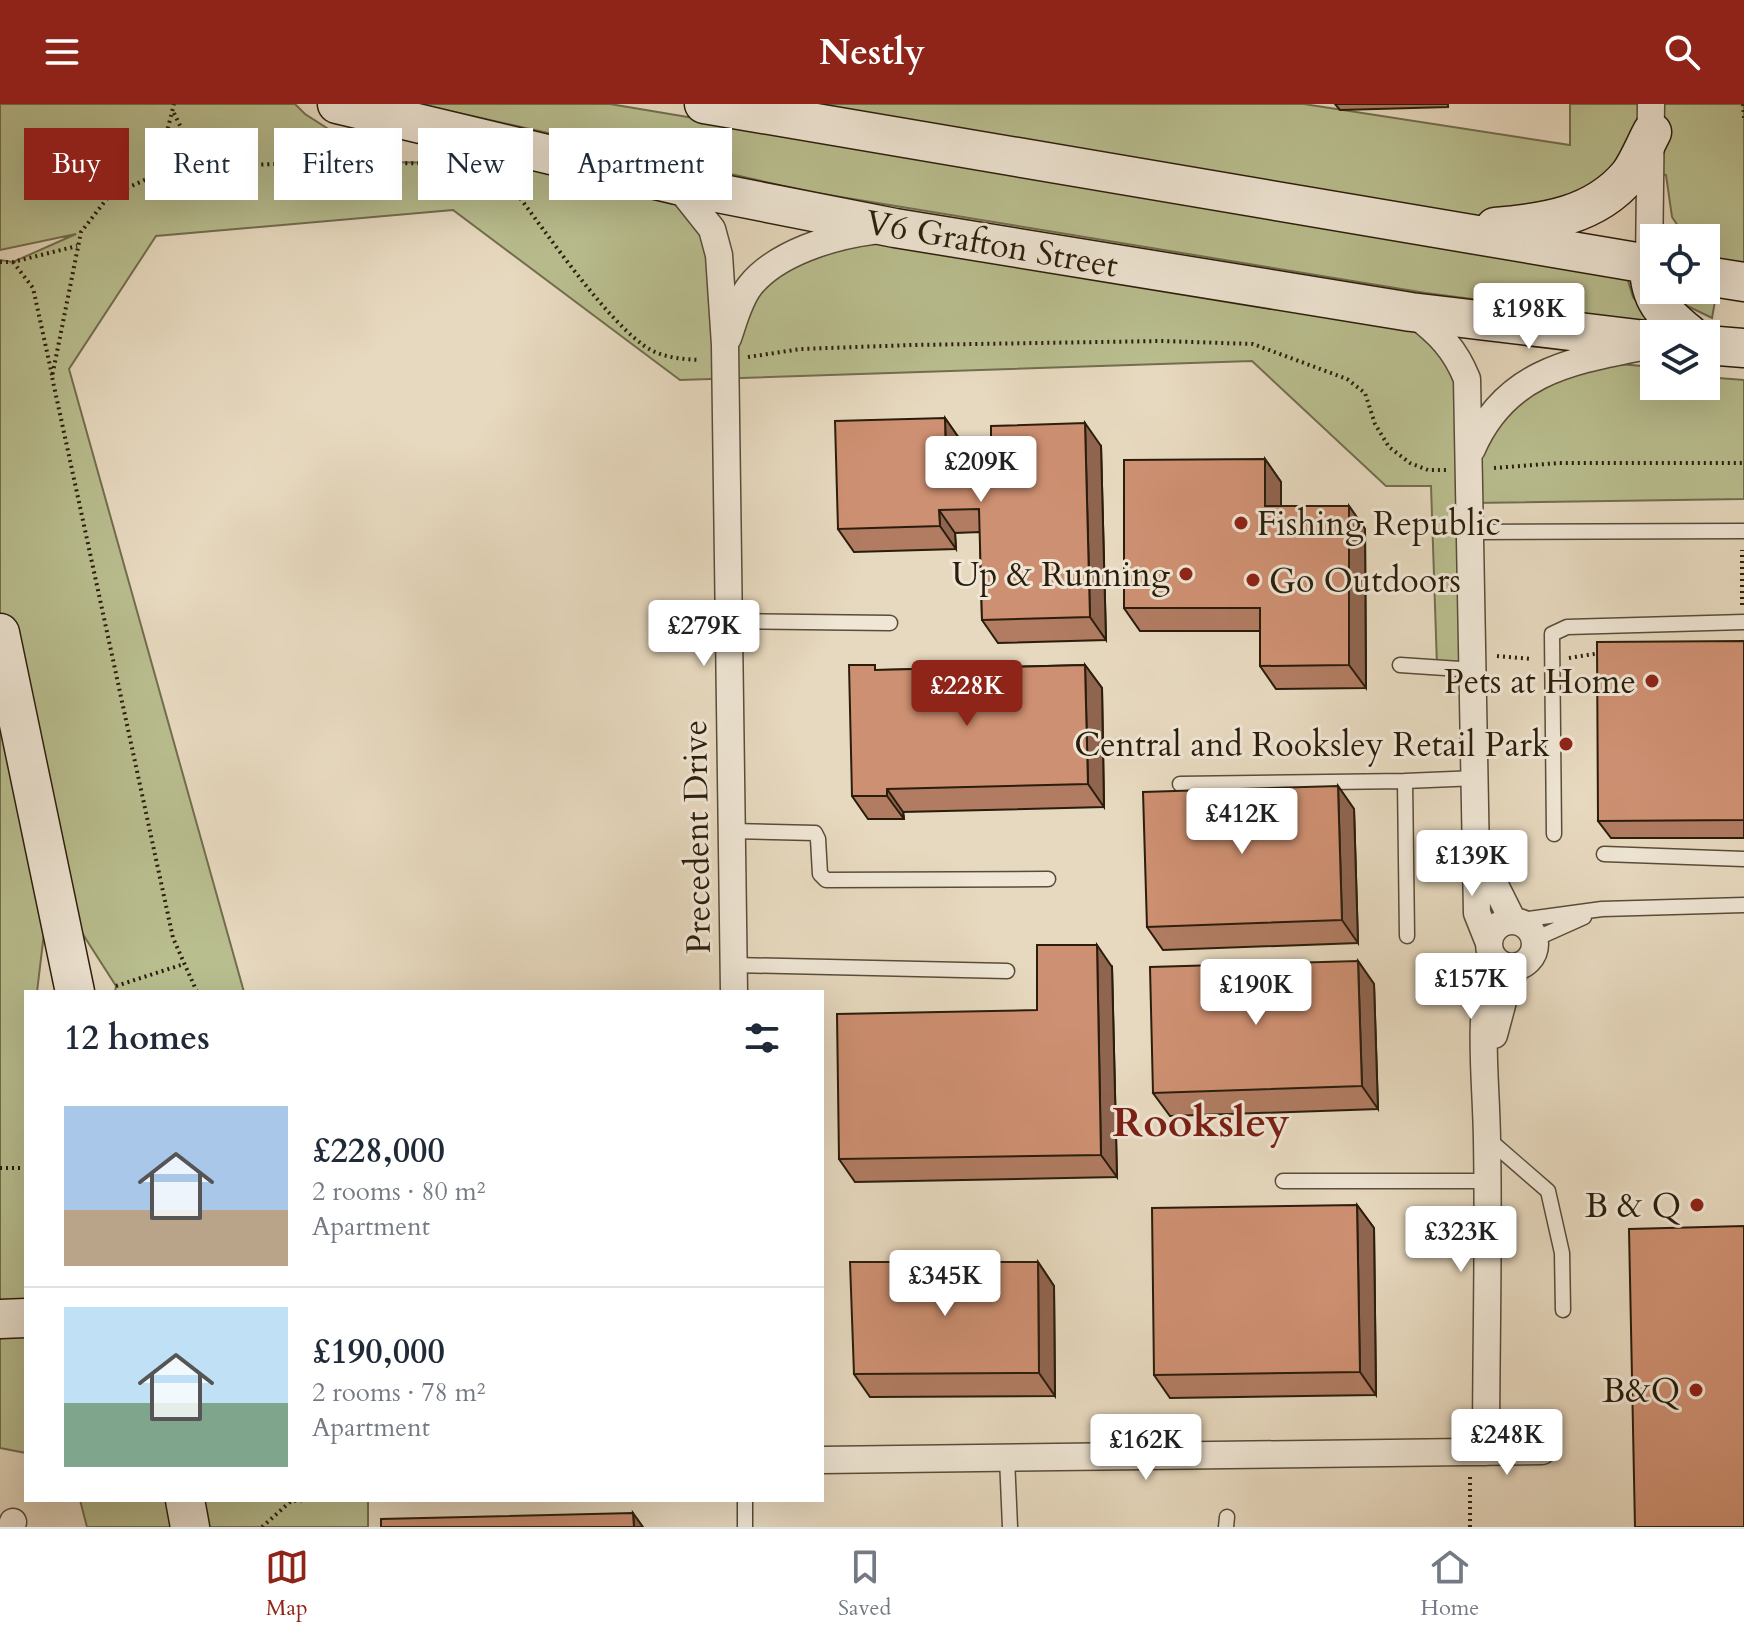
<!DOCTYPE html>
<html lang="en">
<head>
<meta charset="utf-8">
<style>
	body { margin:0; font-family:Cardo,serif; background:#f2f2f3; color:#1f2937; height:100vh; display:flex; flex-direction:column; font-size:30px; white-space:nowrap }
	* { box-sizing:border-box; margin:0 }
	p { font-size:26px; color:#747a83 }
	.icon { flex:none; width:44px; height:44px; fill:none; stroke:currentColor; stroke-width:2; stroke-linecap:round; stroke-linejoin:round }
	.map { position:relative; flex:1; overflow:hidden }
	.sheet { position:absolute; left:24px; top:886px; width:800px; height:512px; display:flex; flex-direction:column; background:#fff; border-radius:0px; box-shadow:0 8px 32px #0002 }
	.sheet>* { flex:none }
	.hud { position:absolute; left:24px; top:24px; width:800px; height:72px; display:flex; gap:16px }
	.buttons { position:absolute; left:1640px; top:120px; display:grid; gap:16px }
	.buttons a { display:grid; place-items:center; width:80px; height:80px; border-radius:0px; background:#fff; box-shadow:0 8px 32px #0002; font-size:40px }
	.price { position:absolute; translate:-50% -68px; padding:0 18px; border-radius:8px; background:#fff; color:#222; font-size:26px; line-height:52px; filter:drop-shadow(0 2px 4px #0008) }
	.price::after { content:''; position:absolute; left:50%; top:48px; width:24px; height:18px; margin-left:-12px; background:inherit; clip-path:polygon(0 0,100% 0,50% 100%) }
	.price.on { background:#8f2418; color:#fff }
	ul { padding:0; list-style:none }
	li { display:flex; align-items:center; gap:24px; height:200px; padding:0 40px }
	li+li { border-top:2px solid #e0e1e3 }
	li span { display:grid; place-items:center; flex:none; width:224px; height:160px; border-radius:0px; color:#555 }
	li>.icon { margin-inline-start:auto }
	span .icon { width:96px; height:96px; fill:#fffc; stroke-width:1 }
	li b { font-size:34px }
	h2 { display:flex; justify-content:space-between; align-items:center; height:96px; padding:0 40px; font-size:34px }
	.pill { padding:0 28px; border-radius:0px; background:#fff; box-shadow:0 8px 32px #0002; font-size:28px; line-height:72px }
	.pill.on { background:#8f2418; color:#fff }
	header { display:flex; justify-content:space-between; align-items:center; height:104px; padding:0 40px; background:#8f2418; color:#fff; font-size:36px; font-weight:700 }
	.tabs { display:flex; justify-content:space-around; align-items:center; height:112px; border-top:2px solid #e0e1e3; background:#fff; font-size:22px; color:#747a83 }
	.tabs a { display:grid; justify-items:center; gap:4px }
	.tabs .on { color:#8f2418 }
	.map>svg:first-child { display:block }
	.green { fill:#b9be8f; stroke:#726e4e; stroke-width:2 }
	.lines { fill:none; stroke-linecap:round; stroke-linejoin:round }
	.lane-casing { stroke:#594c39; stroke-width:17 }
	.street-casing { stroke:#594c39; stroke-width:29 }
	.secondary-casing { stroke:#2a1d0c; stroke-width:41 }
	.path { stroke:#2a1d0c; stroke-width:4; stroke-dasharray:2 4; stroke-linecap:butt }
	.lane { stroke:#efe6d5; stroke-width:14 }
	.street { stroke:#efe6d5; stroke-width:26 }
	.secondary { stroke:#efe6d5; stroke-width:38 }
	.wall { fill:#b17c62; stroke:#2a1d0c; stroke-width:2 }
	.shaded-wall { fill:#906550; stroke:#2a1d0c; stroke-width:2 }
	.building { fill:#ce9072; stroke:#2a1d0c; stroke-width:2 }
	.poi-dot { fill:#8f2418; stroke:#efe6d5; stroke-width:3 }
	.labels { text-anchor:middle; stroke-width:6; stroke-linejoin:round; paint-order:stroke }
	.street-label { font-size:34px; fill:#2a1d0c; stroke:#efe6d5 }
	.poi-label { font-size:34px; fill:#2a1d0c; stroke:#efe6d5; text-anchor:end }
	.district-label { font-size:42px; font-weight:bold; fill:#7a1f14; stroke:#efe6d5 }
</style>
</head>
<body>
<header><svg class="icon" aria-label="menu" viewBox="0 0 24 24"><path d="M4 6h16M4 12h16M4 18h16"/></svg>Nestly<svg class="icon" aria-label="search" viewBox="0 0 24 24"><circle cx="10" cy="10" r="6"/><path d="M15 15l6 6"/></svg></header>
<div class="map">
<svg width="1744" height="1423" viewBox="0 0 1744 1423">
	<rect width="100%" height="100%" fill="#e7d9bf"/>
	<filter id="stains"><feTurbulence type="fractalNoise" baseFrequency=".0025" numOctaves="4"/><feColorMatrix values="0 0 0 0 .2 0 0 0 0 .09 0 0 0 0 .02 0 0 0 .5 -.17"/></filter>
	<radialGradient id="worn" r=".72"><stop offset=".6" stop-color="#630" stop-opacity="0"/><stop offset="1" stop-color="#630" stop-opacity=".3"/></radialGradient>
	<path class="green" d="M0,0H295L305,10L380,58L462,59L528,47L700,106L725,238L779,160L895,124L1444,233L1482,321L1572,256L1654,263V282H1706V273L1744,276V395L1472,399L1475,566L1437,562L1431,382H1386L1252,257L680,276L453,106L156,132L69,265L244,888H115L116,882L50,779L37,888H26V1199L0,1201V156L13,158L76,130L0,146Z
		M419,0H610L1626,170L1633,193L1655,219L1426,189L810,88Z
		M704,0H1304L1570,41V0H1744V177L1706,164V134H1686L1672,113L1666,71L1615,57L1632,65L1530,120Z
		M1672,186H1717L1712,214L1679,198Z
		M0,1233H26V1349L0,1344Z
		M80,1396H171L175,1423H87Z
		M185,1396H368V1423H190Z"/>
	<g class="lines">
		<g class="lane-casing">
			<path id="lane" d="M1472,428L1744,427
				M728,517L890,519
				M1400,561L1475,566
				M1180,680L1405,677
				M732,727L815,729L818,735L820,770L826,776L1048,775
				M1554,730L1552,530L1567,523L1744,518
				M1604,750L1744,755
				M1513,817L1602,805L1744,801
				M1407,832L1405,677L1477,674
				M1535,835L1584,813
				M734,861L1007,867
				M1487,1034L1548,1087L1562,1149L1563,1206
				M1283,1077H1486
				M1007,1354L1010,1423
				M745,1396V1423
				M1226,1423L1227,1413"/>
		</g>
		<g class="street-casing">
			<path id="street" d="M677,81L712,125L719,151L725,241L734,888
				M1649,161L1651,0
				M1414,210C1439,229 1455,245 1467,275L1477,809L1489,839
				M728,234C734,217 739,196 750,182C776,149 833,132 872,127
				M1472,345C1504,271 1565,258 1637,244
				M1482,755L1513,817
				M1489 840a23 23 0 1 1 46 0a23 23 0 1 1-46 0Z
				M1494,931L1506,886L1517,862
				M1486,1348C1486,1244 1489,1140 1487,1036C1486,969 1477,920 1493,853
				M822,1356L1542,1347
				M11,1423L13,1418"/>
		</g>
		<g class="secondary-casing">
			<path id="secondary" d="M337,0L677,81L895,124L1411,208L1654,237
				M704,0L1654,161
				M1495,123C1544,119 1595,112 1629,71C1638,59 1645,41 1652,28
				M1649,161C1649,195 1663,209 1689,230
				M1706,172L1744,178
				M1706,241L1744,244
				M0,529L75,888
				M0,1215L26,1214
				M185,1396L190,1423"/>
		</g>
		<path class="path" d="M1743,0L1744,14
			M174,9L185,32L210,63
			M494,70L514,86C544,125 611,224 651,246C666,254 683,255 700,256
			M156,71L174,0
			M0,158H13L77,142
			M13,158L33,184L52,271
			M748,253L801,245L912,241L1162,237L1253,240L1347,275L1365,289L1375,320L1389,343L1410,359L1428,366H1446
			M1494,364L1559,359H1744
			M1742,501V446
			M1497,552L1532,555
			M1569,554L1600,549
			M116,882L184,860
			M197,888L173,834L52,273L81,128L109,92L156,71L203,63L273,60L439,59
			M0,1064H26
			M1470,1373V1423
			M262,1423L291,1397L307,1396"/>
		<use href="#lane" class="lane"/>
		<use href="#street" class="street"/>
		<use href="#secondary" class="secondary"/>
	</g>
	<path class="wall" d="M1335,0H1448V3L1340,6Z
		M945,314L961,337L962,359L991,358L1101,342L1106,536L998,539L982,516L980,428L955,429L956,445L854,448L838,425Z
		M1265,355L1281,378V402H1349L1365,425L1366,584L1276,585L1260,562V527H1140L1124,504Z
		M1744,537V734H1611L1598,717Z
		M1085,561L1102,584L1104,703L903,708L904,715H868L852,692L879,566Z
		M1338,682L1354,705L1358,839L1163,846L1147,823Z
		M1358,857L1374,880L1378,1005L1170,1012L1153,989Z
		M1112,863L1117,1073L855,1078L839,1055Z
		M1357,1101L1374,1124L1376,1291L1170,1294L1154,1271Z
		M1038,1158L1054,1182L1055,1292L870,1293L854,1270Z"/>
	<path class="shaded-wall" d="M945,314L961,337L962,383L946,360Z
		M1085,319L1101,342L1106,536L1090,513Z
		M1265,355L1281,378V425L1265,402Z
		M1349,402L1365,425L1366,584L1349,561Z
		M939,406L955,429L956,445L940,422Z
		M1085,561L1102,584L1104,703L1088,680Z
		M1338,682L1354,705L1358,839L1342,816Z
		M887,685L903,708L904,715L887,692Z
		M1097,841L1112,863L1117,1073L1101,1051Z
		M1358,857L1374,880L1378,1005L1362,982Z
		M1357,1101L1374,1124L1376,1291L1360,1268Z
		M1038,1158L1054,1182L1055,1292L1039,1269Z
		M633,1409L643,1423H634Z"/>
	<path class="building" d="M945,314L946,360L991,358V322L1085,319L1090,513L982,516L979,405L939,406L940,422L838,425L835,317Z
		M1265,355V402H1349V561L1260,562V504H1124V356Z
		M1744,537V716L1598,717L1597,538Z
		M849,561H875V566L1085,561L1088,680L887,685V692H852Z
		M1338,682L1342,816L1147,823L1143,688Z
		M1037,841H1097L1101,1051L839,1055L837,910L1037,906Z
		M1358,857L1362,982L1153,989L1150,863Z
		M1357,1101L1360,1268L1154,1271L1152,1104Z
		M1744,1122V1423H1635L1629,1125Z
		M850,1158H1038L1039,1269L854,1270Z
		M633,1409L634,1423H381V1415Z"/>
	<g class="poi-dot">
		<circle cx="1241" cy="419" r="8"/>
		<circle cx="1186" cy="470" r="8"/>
		<circle cx="1253" cy="476" r="8"/>
		<circle cx="1652" cy="577" r="8"/>
		<circle cx="1566" cy="640" r="8"/>
		<circle cx="1697" cy="1101" r="8"/>
		<circle cx="1696" cy="1286" r="8"/>
	</g>
	<g class="labels">
		<g class="street-label">
			<text transform="translate(992 139) rotate(10)" y="12">V6 Grafton Street</text>
			<text transform="translate(696 733) rotate(-91)" y="12">Precedent Drive</text>
		</g>
		<g class="poi-label">
			<text x="1257" y="431" text-anchor="start">Fishing Republic</text>
			<text x="1170" y="482">Up &amp; Running</text>
			<text x="1269" y="488" text-anchor="start">Go Outdoors</text>
			<text x="1636" y="589">Pets at Home</text>
			<text x="1550" y="652">Central and Rooksley Retail Park</text>
			<text x="1681" y="1113">B &amp; Q</text>
			<text x="1680" y="1298">B&amp;Q</text>
		</g>
		<g class="district-label">
			<text x="1201" y="1032">Rooksley</text>
		</g>
	</g>
	<rect width="100%" height="100%" filter="url(#stains)"/>
	<rect width="100%" height="100%" fill="url(#worn)"/>
</svg>
<div class="buttons">
<a><svg class="icon" aria-label="locate" viewBox="0 0 24 24"><circle cx="12" cy="12" r="6"/><path d="M12 2v4M12 18v4M2 12h4M18 12h4"/></svg></a>
<a><svg class="icon" aria-label="layers" viewBox="0 0 24 24"><path d="M12 4l9 5-9 5-9-5zM3 14l9 5 9-5"/></svg></a>
</div>
<b class="price" style="left:1529px;top:247px">£198K</b>
<b class="price" style="left:981px;top:400px">£209K</b>
<b class="price" style="left:704px;top:564px">£279K</b>
<b class="price on" style="left:967px;top:624px">£228K</b>
<b class="price" style="left:1242px;top:752px">£412K</b>
<b class="price" style="left:1472px;top:794px">£139K</b>
<b class="price" style="left:1471px;top:917px">£157K</b>
<b class="price" style="left:1256px;top:923px">£190K</b>
<b class="price" style="left:1461px;top:1170px">£323K</b>
<b class="price" style="left:945px;top:1214px">£345K</b>
<b class="price" style="left:1507px;top:1373px">£248K</b>
<b class="price" style="left:1146px;top:1378px">£162K</b>
<div class="hud">
<a class="pill on">Buy</a>
<a class="pill">Rent</a>
<a class="pill">Filters</a>
<a class="pill">New</a>
<a class="pill">Apartment</a>
</div>
<section class="sheet">
<h2>12 homes<svg class="icon" aria-label="filters" viewBox="0 0 24 24"><path d="M4 7h16M4 17h16"/><circle cx="9" cy="7" r="2"/><circle cx="15" cy="17" r="2"/></svg></h2>
<ul>
<li><span style="background:linear-gradient(#a9c7e8 65%,#b9a48a 0)"><svg class="icon" aria-label="home" viewBox="0 0 24 24"><path d="M3 11l9-7 9 7M6 9v11h12V9"/></svg></span><div><b>£228,000</b><p>2 rooms · 80 m²</p><p>Apartment</p></div></li>
<li><span style="background:linear-gradient(#bfe0f5 60%,#7fa58c 0)"><svg class="icon" aria-label="home" viewBox="0 0 24 24"><path d="M3 11l9-7 9 7M6 9v11h12V9"/></svg></span><div><b>£190,000</b><p>2 rooms · 78 m²</p><p>Apartment</p></div></li>
</ul>
</section>
</div>
<nav class="tabs">
<a class="on"><svg class="icon" aria-label="map" viewBox="0 0 24 24"><path d="M3 6l6-2 6 2 6-2v14l-6 2-6-2-6 2zM9 4v14M15 6v14"/></svg>Map</a>
<a><svg class="icon" aria-label="saved" viewBox="0 0 24 24"><path d="M7 4h10v16l-5-4-5 4z"/></svg>Saved</a>
<a><svg class="icon" aria-label="home" viewBox="0 0 24 24"><path d="M3 11l9-7 9 7M6 9v11h12V9"/></svg>Home</a>
</nav>
</body>
</html>
